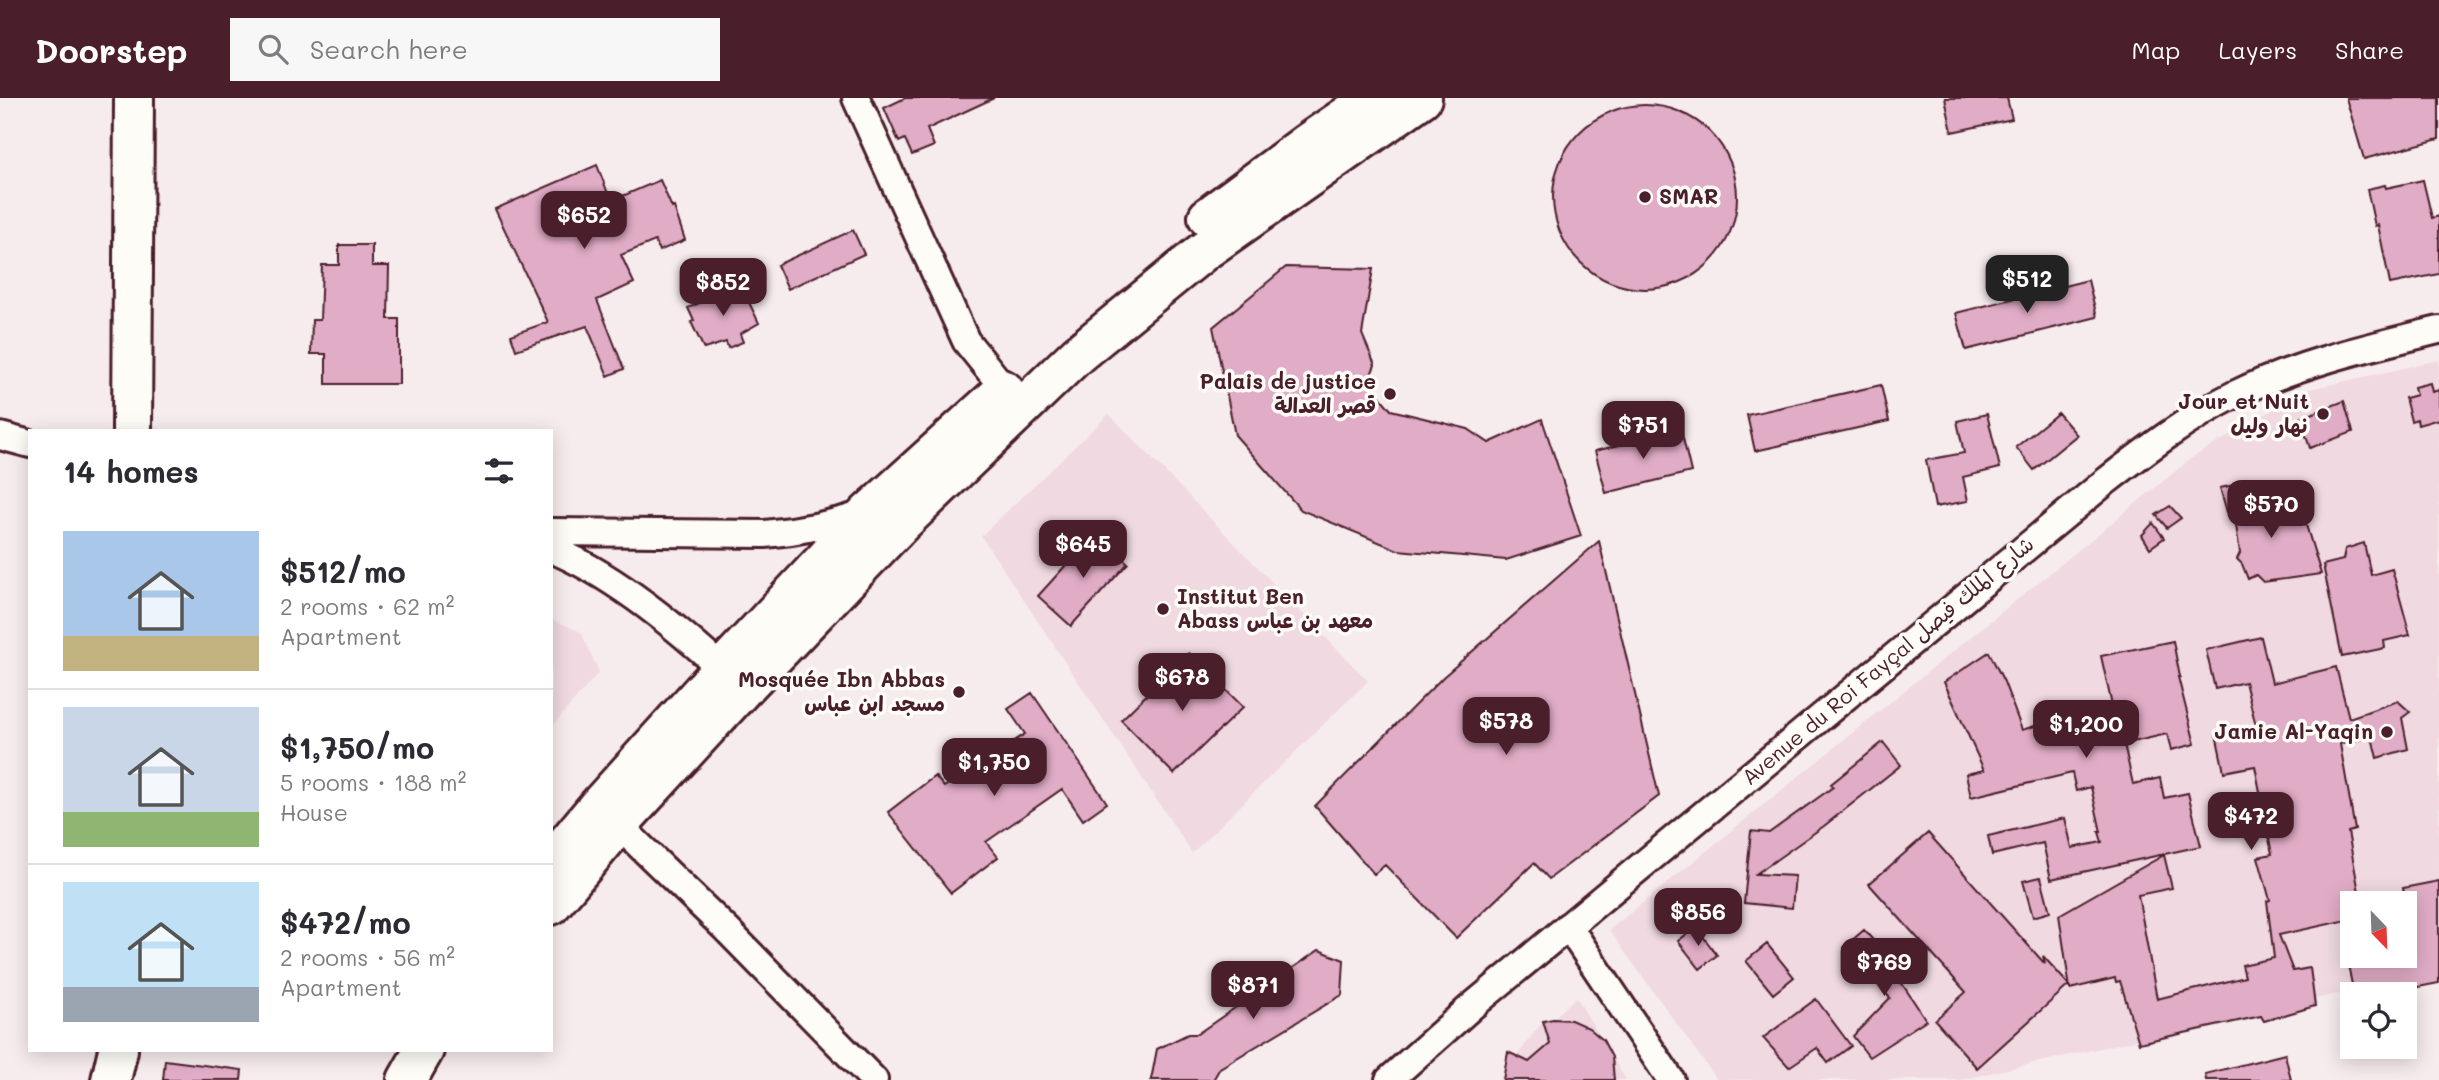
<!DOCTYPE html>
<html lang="en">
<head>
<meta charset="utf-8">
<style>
	body { margin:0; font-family:Mali,"Playpen Sans Arabic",sans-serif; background:#f7f7f7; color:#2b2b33; height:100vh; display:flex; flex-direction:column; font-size:26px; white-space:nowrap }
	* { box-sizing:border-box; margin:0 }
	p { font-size:23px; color:#7c7c81 }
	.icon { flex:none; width:38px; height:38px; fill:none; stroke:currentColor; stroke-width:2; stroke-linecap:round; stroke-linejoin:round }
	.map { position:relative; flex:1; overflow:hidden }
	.details { position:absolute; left:28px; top:331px; width:525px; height:623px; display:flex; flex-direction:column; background:#fff; border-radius:0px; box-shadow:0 4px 18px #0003 }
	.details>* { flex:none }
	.needle { width:46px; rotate:157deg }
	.controls { position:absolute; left:2340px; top:793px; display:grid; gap:14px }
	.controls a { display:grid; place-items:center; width:77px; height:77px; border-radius:0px; background:#fff; box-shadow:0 4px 18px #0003; font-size:35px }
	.price { position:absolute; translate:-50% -60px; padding:0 16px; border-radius:14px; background:#4a1f2b; color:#fff; font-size:23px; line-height:46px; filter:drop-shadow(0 2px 4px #0008) }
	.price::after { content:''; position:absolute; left:50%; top:42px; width:21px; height:16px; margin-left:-10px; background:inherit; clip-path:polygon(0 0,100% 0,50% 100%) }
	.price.on { background:#222; color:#fff }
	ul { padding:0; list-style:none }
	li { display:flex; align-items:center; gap:21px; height:175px; padding:0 35px }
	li+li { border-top:2px solid #e1e1e2 }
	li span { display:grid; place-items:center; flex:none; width:196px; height:140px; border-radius:0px; color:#555 }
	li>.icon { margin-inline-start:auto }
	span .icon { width:84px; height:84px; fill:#fffc; stroke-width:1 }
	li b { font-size:30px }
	h2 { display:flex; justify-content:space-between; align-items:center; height:84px; padding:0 35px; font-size:30px }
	header { display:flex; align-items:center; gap:42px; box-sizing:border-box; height:98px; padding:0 35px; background:#4a1f2b; color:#fff }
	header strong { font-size:33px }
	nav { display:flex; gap:38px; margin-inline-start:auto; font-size:24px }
	.search { width:490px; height:63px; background:#f7f7f7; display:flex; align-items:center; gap:18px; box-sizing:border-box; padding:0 24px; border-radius:0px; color:#7c7c81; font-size:26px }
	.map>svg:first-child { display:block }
	.built { fill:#f0d9e1; fill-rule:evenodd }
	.building { fill:#e1acc6; stroke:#4a1f2b; stroke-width:2 }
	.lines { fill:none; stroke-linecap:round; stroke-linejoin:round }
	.minor-casing { stroke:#4a1f2b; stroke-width:32 }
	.highway-casing { stroke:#4a1f2b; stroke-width:44 }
	.minor { stroke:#fdfcf7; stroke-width:26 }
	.highway { stroke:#fdfcf7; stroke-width:38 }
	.poi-dot { fill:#4a1f2b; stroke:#fdfcf7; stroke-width:2.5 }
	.labels { text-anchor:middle; stroke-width:7; stroke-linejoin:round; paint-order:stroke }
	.poi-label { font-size:21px; font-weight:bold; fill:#4a1f2b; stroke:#fdfcf7; text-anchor:end }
	.street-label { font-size:21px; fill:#4a1f2b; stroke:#fdfcf7 }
</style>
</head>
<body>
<header>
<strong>Doorstep</strong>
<div class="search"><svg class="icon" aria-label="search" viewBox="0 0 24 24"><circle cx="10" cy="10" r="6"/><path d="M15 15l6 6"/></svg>Search here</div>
<nav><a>Map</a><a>Layers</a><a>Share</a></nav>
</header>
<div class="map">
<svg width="2439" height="982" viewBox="0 0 2439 982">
	<rect width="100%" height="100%" fill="#f7eced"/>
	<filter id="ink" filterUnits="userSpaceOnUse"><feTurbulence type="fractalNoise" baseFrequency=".0143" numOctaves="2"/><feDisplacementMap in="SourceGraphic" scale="14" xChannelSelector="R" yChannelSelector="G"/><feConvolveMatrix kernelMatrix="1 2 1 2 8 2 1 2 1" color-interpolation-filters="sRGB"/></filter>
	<g filter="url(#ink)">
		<path class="built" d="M2439,262V873L1960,982H1717L1609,832L2193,359L2306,292ZM2352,805H2404V858H2352Z
			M1109,316L1368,583L1192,755L981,438Z
			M551,521L581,534L599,574L551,630Z
			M1576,899L1626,982H1499L1543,923L1553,921Z"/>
		<path class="building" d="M905,0H994L927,31L934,48L912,57L905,41L899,44L884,10Z
			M1945,0H2007L2012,21L1952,34Z
			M2346,0H2439V41L2364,61Z
			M1553 99a92 92 0 1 1 184 0a92 92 0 1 1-184 0Z
			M597,67L611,103L660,82L672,110L674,109L685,142L659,153L655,143L621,157L634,185L597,202L624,271L608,278L587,228L516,252L511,237L548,224L495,111Z
			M2423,82L2432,120L2439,118V176L2390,186L2378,127L2375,128L2367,91L2385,87L2386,90Z
			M853,132L864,156L788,191L777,167Z
			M339,147H372V168H389L388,221H399V286H326V256H311L312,222H320L322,167H339Z
			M1286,169L1373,171L1362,236L1375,267L1368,284L1391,312L1468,331L1489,345L1542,321L1581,438L1506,462L1398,452L1301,412L1235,337L1213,229Z
			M2088,182L2097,219L1966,252L1956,215Z
			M737,186L742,200L746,198L759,225L740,236L743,244L728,250L726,244L704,251L691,224L694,223L688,210L702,204L700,202Z
			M2430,285L2432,294L2439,292V321L2418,327L2417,321L2411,323L2405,300L2416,297L2414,289Z
			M1881,287L1889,323L1755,353L1747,317Z
			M2344,303L2353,334L2310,350L2300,320Z
			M2058,315L2077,337L2034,372L2016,349Z
			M1987,316L2000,370L1963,379L1968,403L1935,409L1926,362L1964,355L1957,323Z
			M1681,332L1691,374L1606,395L1595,353Z
			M2244,385L2253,416L2285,408L2288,417L2302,414L2321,476L2263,484L2256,477L2248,481L2242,466L2237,461L2240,455L2234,413L2227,414L2220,390Z
			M2170,408L2181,420L2167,430L2156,417Z
			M2153,425L2164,440L2150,450L2142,437Z
			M1095,435L1128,465L1071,528L1038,498Z
			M1599,443L1659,698L1549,781L1534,765L1456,840L1385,767L1374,776L1315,708L1443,579Z
			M2364,445L2371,477L2392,471L2410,537L2384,543L2385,550L2342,559L2323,467L2343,462L2345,451Z
			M2261,539L2272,585L2336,569L2349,620L2398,603L2410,614L2402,620L2408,651L2377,660L2372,639L2340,646L2355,732L2348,734L2361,805H2352V821L2279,837L2293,873L2310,870L2315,908L2264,923L2261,918L2139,945L2120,883L2116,884L2115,880L2070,891L2059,817L2164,757L2172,790L2138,797L2157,901L2245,879L2242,867L2274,860L2267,803L2270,802L2258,759L2272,756L2255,668L2224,674L2216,636L2256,628L2245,584L2215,591L2206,552Z
			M2173,543L2180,579H2178L2195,646L2171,652L2167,636L2124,646L2133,686L2160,680L2164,700L2188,695L2201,748L2051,781L2043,745L1992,757L1988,738L2065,720L2072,750L2102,744L2099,734H2101L2091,689L2076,693L2072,675L1971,699L1966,676L1984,672L1944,584L1989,554L2004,584L2022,632L2041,626L2046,636L2115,621L2101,558Z
			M1189,555L1243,609L1174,676L1121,622Z
			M1032,595L1107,705L1083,722L1062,691L986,744L998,759L951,795L888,714L935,678L944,689L1025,636L1008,611Z
			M1883,644L1901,667L1824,728L1756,776L1795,778L1792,810L1744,805L1751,733L1769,735L1833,689L1831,686Z
			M1928,735L2045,866L2043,858L2069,887L1977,970L1935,922L1966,894L1869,786Z
			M2041,779L2050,814L2033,819L2023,783Z
			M2439,783V885L2382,896H2354L2346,858H2404V829L2411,828L2403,790Z
			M1696,829L1717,857L1700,871L1678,843Z
			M1864,832L1904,877L1899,881L1926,922L1869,959L1853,938L1890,900L1844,849Z
			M1767,846L1794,879L1773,896L1746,863Z
			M1319,852L1344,862L1342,897L1220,970L1213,982H1151L1157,951L1188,936H1197Z
			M1816,901L1851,948L1828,965L1817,950L1789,969L1763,940Z
			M1553,921L1571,922L1589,930L1603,942L1612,959L1614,982H1503L1508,954L1529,964L1550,946L1543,923Z
			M2285,956L2291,982H2206L2205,976Z
			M165,962L242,972L241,982H163Z"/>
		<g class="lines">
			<g class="minor-casing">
				<path id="minor" d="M856,0L966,243L1015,304
					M0,338L30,346
					M551,434L765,436C800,433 831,427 864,416
					M551,451C615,477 684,535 734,582
					M607,716L727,832L874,982
					M1568,828L1671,982
					M1389,982L1471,909L2105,384C2146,352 2188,320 2234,297C2298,265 2370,249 2439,232"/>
			</g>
			<g class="highway-casing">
				<path id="highway" d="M1208,119L1306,46L1373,0
					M132,332L134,0
					M551,764L598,708L722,571L869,414L1004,292
					M551,807L619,726L743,591L901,426L1078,256L1204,153L1422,0
					M111,982L118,952
					M407,982L424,952"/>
			</g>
			<use href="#minor" class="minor"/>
			<use href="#highway" class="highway"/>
		</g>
	</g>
	<g class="poi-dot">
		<circle cx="1645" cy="99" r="7"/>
		<circle cx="1390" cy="296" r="7"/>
		<circle cx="2323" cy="316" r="7"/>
		<circle cx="1163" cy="511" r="7"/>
		<circle cx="959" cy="594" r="7"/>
		<circle cx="2387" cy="634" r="7"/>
	</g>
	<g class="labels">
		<g class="poi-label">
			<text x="1659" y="106" text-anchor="start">SMAR</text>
			<text x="1376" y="291">Palais de justice<tspan x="1376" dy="24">قصر العدالة</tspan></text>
			<text x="2309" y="311">Jour et Nuit<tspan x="2309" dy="24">نهار وليل</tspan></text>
			<text x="1177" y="506" text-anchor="start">Institut Ben<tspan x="1177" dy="24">Abass معهد بن عباس</tspan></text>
			<text x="945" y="589">Mosquée Ibn Abbas<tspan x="945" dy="24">مسجد ابن عباس</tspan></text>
			<text x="2373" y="641">Jamie Al-Yaqin</text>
		</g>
		<g class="street-label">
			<text transform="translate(1888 563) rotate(-40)" y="7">Avenue du Roi Fayçal شارع الملك فيصل</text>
		</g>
	</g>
</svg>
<div class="controls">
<a><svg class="needle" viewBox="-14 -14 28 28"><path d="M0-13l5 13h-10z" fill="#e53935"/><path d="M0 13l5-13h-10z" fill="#7c7c81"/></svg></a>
<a><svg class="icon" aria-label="locate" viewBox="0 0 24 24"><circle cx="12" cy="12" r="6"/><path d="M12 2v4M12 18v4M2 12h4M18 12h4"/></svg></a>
</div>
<b class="price" style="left:584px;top:153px">$652</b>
<b class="price on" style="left:2027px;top:217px">$512</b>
<b class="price" style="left:723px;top:220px">$852</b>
<b class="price" style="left:1643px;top:363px">$751</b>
<b class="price" style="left:2271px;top:442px">$570</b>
<b class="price" style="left:1083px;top:482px">$645</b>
<b class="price" style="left:1182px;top:615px">$678</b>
<b class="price" style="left:1506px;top:659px">$578</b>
<b class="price" style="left:2086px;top:662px">$1,200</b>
<b class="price" style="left:994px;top:700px">$1,750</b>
<b class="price" style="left:2251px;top:754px">$472</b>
<b class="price" style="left:1698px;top:850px">$856</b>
<b class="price" style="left:1884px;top:900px">$769</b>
<b class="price" style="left:1253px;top:923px">$871</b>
<section class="details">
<h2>14 homes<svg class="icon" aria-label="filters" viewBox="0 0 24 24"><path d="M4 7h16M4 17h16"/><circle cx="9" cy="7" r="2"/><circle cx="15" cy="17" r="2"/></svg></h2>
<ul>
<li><span style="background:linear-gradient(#a9c7e8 75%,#c2b280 0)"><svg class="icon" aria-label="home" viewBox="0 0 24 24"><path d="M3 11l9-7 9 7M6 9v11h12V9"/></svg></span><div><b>$512/mo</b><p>2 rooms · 62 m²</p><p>Apartment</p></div></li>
<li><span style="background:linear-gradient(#c9d6e8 75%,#8fb573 0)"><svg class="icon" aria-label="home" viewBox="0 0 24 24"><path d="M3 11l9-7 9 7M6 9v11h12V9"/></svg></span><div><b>$1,750/mo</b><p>5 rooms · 188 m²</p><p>House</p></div></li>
<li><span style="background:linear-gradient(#bfe0f5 75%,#9aa5b1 0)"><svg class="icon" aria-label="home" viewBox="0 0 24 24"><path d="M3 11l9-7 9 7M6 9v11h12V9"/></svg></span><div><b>$472/mo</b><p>2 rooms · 56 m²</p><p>Apartment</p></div></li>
</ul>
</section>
</div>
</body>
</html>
